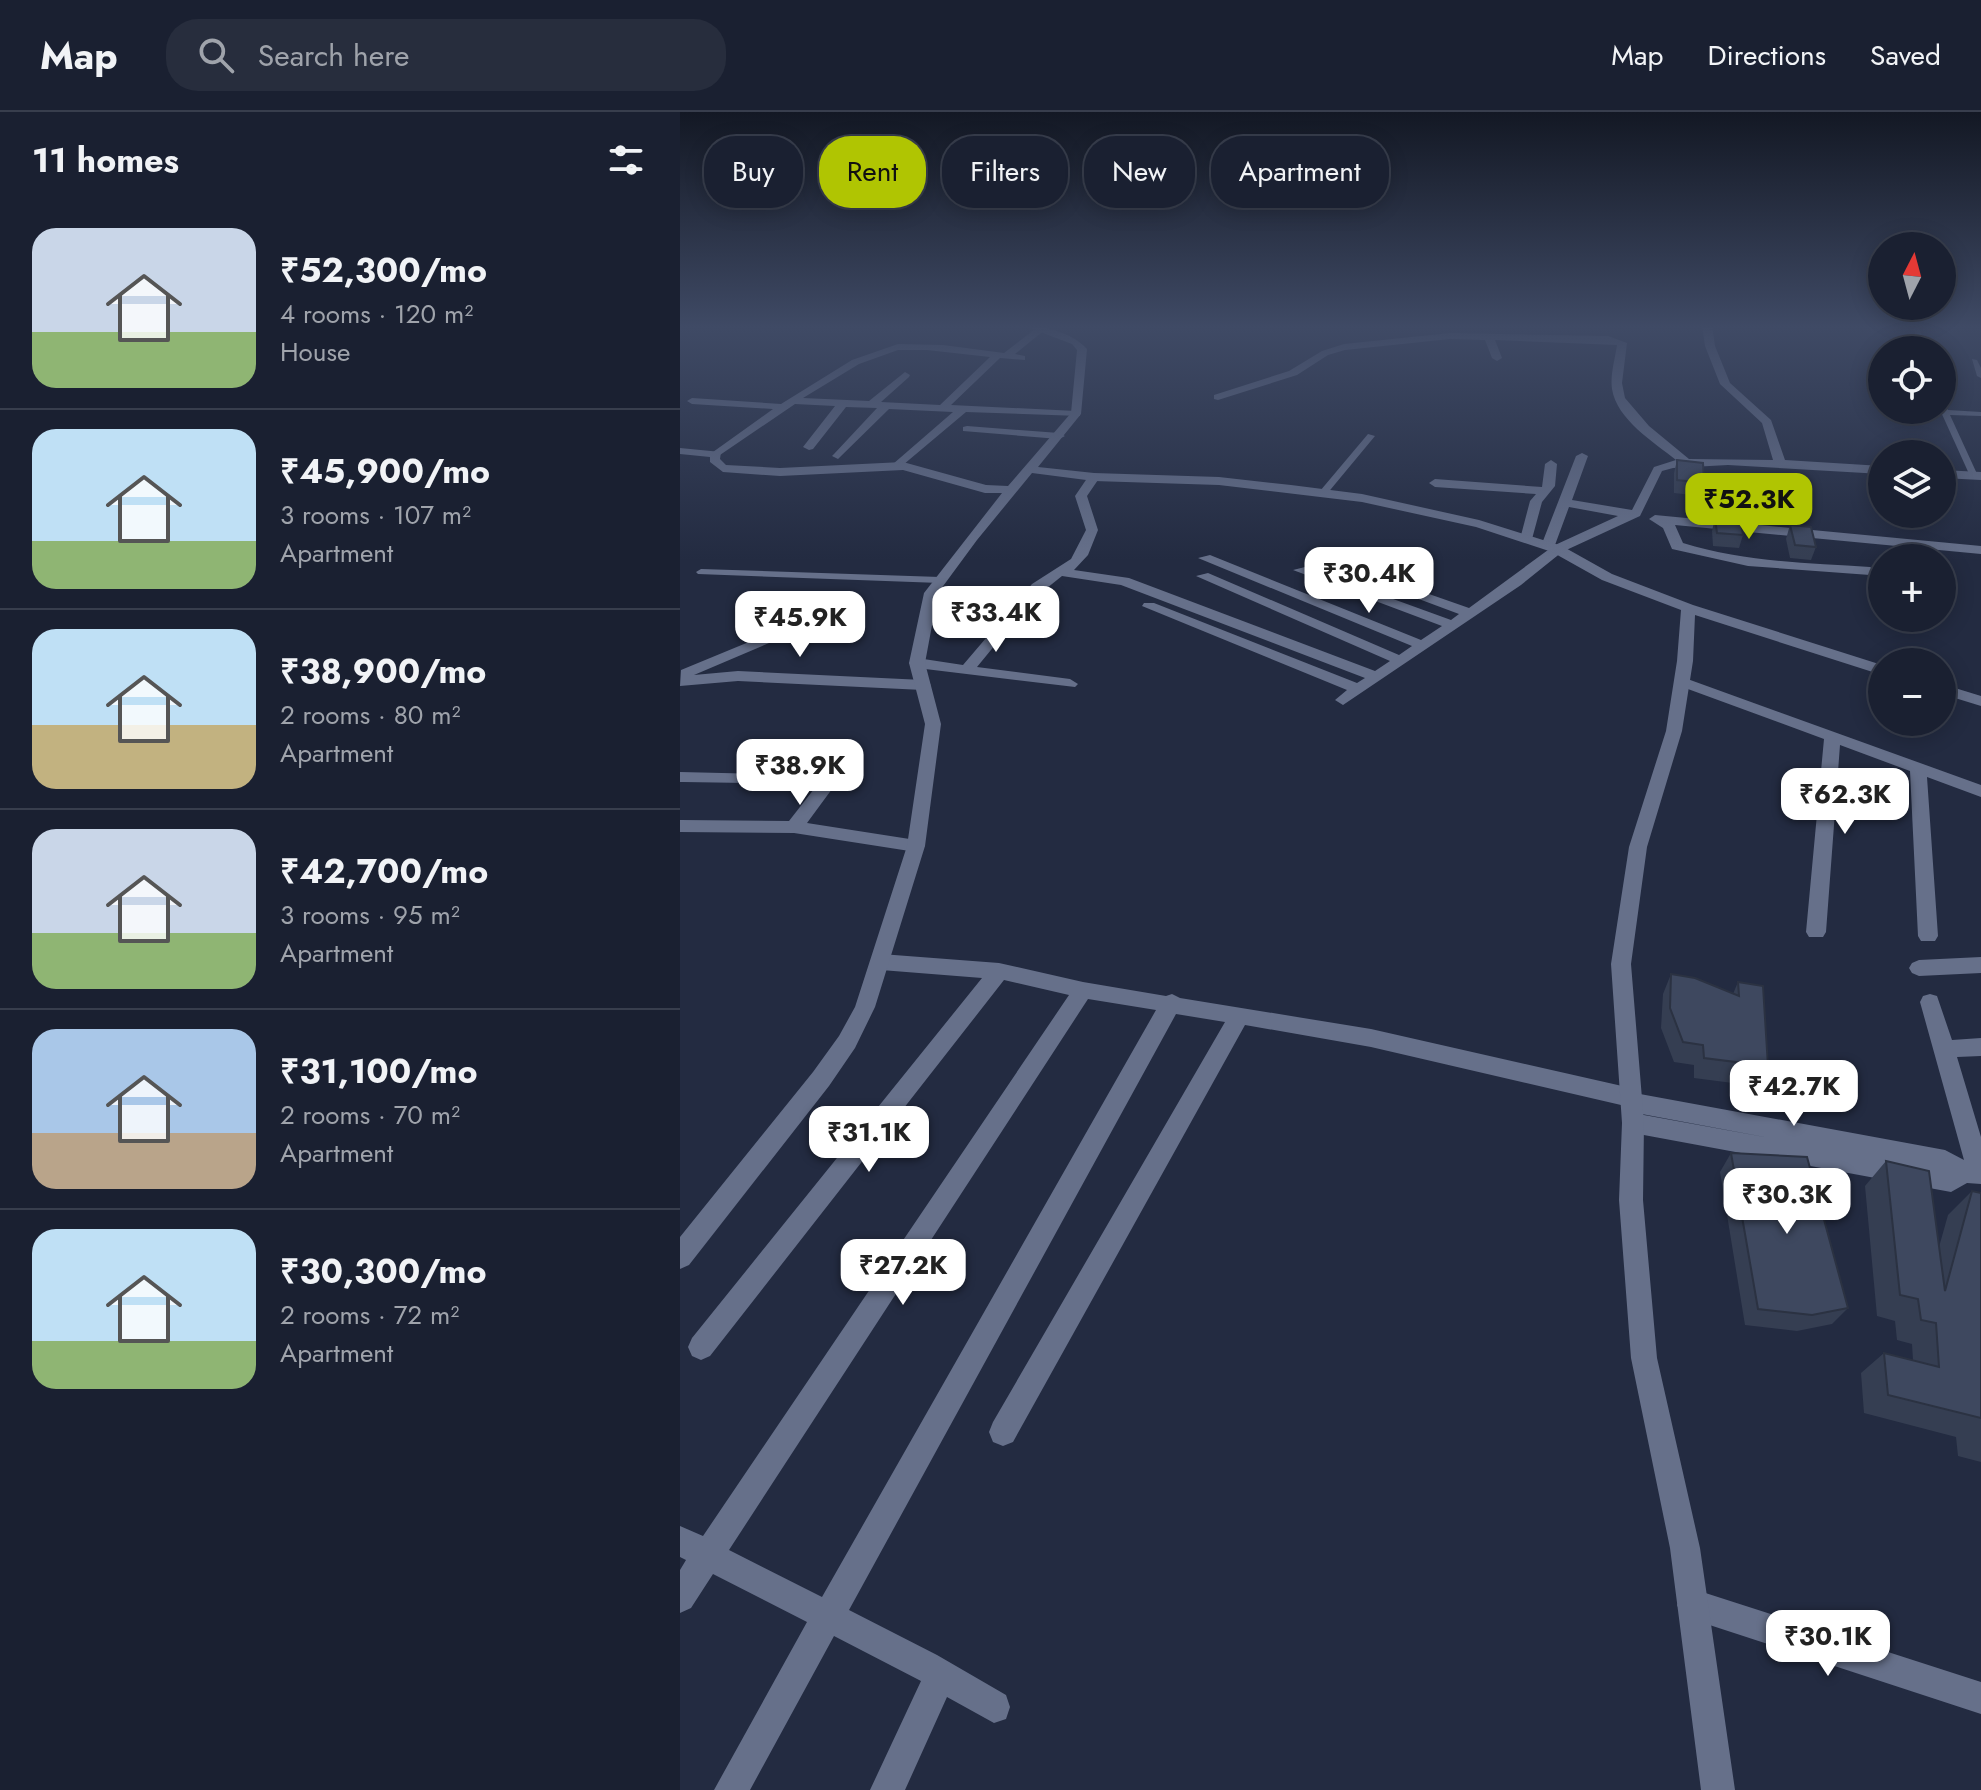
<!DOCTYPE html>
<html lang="en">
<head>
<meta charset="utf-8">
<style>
	body { margin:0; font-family:Jost,sans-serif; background:#272d3d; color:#f1f3f6; height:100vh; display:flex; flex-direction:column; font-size:30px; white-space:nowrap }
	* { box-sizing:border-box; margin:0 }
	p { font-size:26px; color:#9fa3ab }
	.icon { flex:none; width:44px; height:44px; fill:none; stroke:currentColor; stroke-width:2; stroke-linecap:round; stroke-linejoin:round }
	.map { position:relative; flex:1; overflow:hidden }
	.details { display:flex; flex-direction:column; background:#1a2031; width:680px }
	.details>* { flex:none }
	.top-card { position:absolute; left:24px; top:24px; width:760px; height:72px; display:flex; gap:16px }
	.needle { width:52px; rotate:6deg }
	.tools { position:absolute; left:1188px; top:120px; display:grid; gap:16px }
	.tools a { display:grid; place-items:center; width:88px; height:88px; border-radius:50%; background:#1a2031; box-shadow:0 4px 20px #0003,0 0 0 2px #383e4d; font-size:40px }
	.price { position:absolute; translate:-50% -68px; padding:0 18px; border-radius:16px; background:#fff; color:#222; font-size:26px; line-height:52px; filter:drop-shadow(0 2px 4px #0008) }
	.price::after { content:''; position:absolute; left:50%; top:48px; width:24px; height:18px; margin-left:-12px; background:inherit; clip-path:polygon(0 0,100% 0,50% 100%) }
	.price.current { background:#b0c502; color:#111 }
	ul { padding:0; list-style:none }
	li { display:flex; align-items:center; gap:24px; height:200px; padding:0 32px }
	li+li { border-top:2px solid #383e4d }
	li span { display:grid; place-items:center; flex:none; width:224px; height:160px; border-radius:24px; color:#555 }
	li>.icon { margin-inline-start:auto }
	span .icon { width:96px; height:96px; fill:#fffc; stroke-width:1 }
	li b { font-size:34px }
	h2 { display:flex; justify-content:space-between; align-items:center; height:96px; padding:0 32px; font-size:34px }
	.chip { padding:0 28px; border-radius:32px; background:#1a2031; box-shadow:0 4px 20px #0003,0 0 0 2px #383e4d; font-size:28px; line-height:72px }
	.chip.current { background:#b0c502; color:#111 }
	header { display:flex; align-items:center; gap:48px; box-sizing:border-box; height:112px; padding:0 40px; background:#1a2031; border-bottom:2px solid #383e4d }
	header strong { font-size:38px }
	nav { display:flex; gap:44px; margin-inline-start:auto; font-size:28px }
	.search { width:560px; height:72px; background:#272d3d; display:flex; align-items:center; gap:20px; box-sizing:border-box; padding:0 28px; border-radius:32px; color:#9fa3ab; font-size:30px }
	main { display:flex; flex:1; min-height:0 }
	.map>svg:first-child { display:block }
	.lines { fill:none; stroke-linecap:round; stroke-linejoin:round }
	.service { fill:#66708a; fill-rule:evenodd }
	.minor { fill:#66708a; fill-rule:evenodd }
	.tertiary { fill:#66708a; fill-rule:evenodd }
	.wall { fill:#353e52 }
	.building { fill:#3e485f; stroke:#2b3242; stroke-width:2 }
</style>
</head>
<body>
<header>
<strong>Map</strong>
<div class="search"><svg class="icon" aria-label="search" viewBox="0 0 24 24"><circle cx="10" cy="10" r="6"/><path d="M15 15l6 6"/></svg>Search here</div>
<nav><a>Map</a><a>Directions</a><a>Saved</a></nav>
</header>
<main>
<section class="details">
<h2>11 homes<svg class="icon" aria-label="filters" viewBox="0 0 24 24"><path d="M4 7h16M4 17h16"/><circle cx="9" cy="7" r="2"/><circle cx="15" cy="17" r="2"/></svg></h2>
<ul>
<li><span style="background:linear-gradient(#c9d6e8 65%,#8fb573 0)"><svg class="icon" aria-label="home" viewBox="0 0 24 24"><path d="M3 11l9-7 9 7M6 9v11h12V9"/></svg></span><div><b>₹52,300/mo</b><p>4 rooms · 120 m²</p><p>House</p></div></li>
<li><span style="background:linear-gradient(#bfe0f5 70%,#8fb573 0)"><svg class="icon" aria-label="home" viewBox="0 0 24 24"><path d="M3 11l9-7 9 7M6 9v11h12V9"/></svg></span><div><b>₹45,900/mo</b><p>3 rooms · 107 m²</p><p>Apartment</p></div></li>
<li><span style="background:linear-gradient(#bfe0f5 60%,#c2b280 0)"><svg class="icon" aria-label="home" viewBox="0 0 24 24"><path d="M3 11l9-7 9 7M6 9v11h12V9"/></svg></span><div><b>₹38,900/mo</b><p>2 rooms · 80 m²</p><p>Apartment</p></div></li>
<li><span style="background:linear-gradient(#c9d6e8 65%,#8fb573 0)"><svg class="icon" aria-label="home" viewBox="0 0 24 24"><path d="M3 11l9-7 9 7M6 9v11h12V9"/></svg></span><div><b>₹42,700/mo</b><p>3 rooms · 95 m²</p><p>Apartment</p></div></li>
<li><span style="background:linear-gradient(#a9c7e8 65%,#b9a48a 0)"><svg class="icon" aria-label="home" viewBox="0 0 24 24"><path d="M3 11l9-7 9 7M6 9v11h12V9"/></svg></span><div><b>₹31,100/mo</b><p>2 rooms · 70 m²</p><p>Apartment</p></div></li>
<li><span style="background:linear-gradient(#bfe0f5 70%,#8fb573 0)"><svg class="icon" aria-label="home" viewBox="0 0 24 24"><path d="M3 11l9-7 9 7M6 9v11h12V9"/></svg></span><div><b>₹30,300/mo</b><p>2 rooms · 72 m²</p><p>Apartment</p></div></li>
</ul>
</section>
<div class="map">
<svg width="1301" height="1678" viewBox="0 0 1301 1678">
	<rect width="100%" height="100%" fill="#232b41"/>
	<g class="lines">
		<path class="service" d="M1232,213H1238L1247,238H1241Z
			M1292,247L1297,248L1301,256V266L1297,264Z
			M1262,290L1268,298L1301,300V304L1270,303L1298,364L1297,366L1290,364L1261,300Z
			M688,322L695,324L646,383H640V379Z
			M21,457L260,465L265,468L260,471L18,462L16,460Z"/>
		<path class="minor" d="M1022,213H1032L1035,234L1050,271L1091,308L1105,348L1202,354V362L1048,353L993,356L982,359L960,404L882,440L841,473L663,593L655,588L667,578L462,494L464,491H474L677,571L685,566L441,473L382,464L352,488L297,555L390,567L398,572L395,575L237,556L229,551L237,546L283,553L352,472L391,447L406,418L395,384L410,362L414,361L420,365L407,384L418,418L408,443L394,458L449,466L695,559L710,549L516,464L528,461L719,543L732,534L518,446L530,443L741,528L762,514L613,458L625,455L771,508L779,502L677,464L689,461L789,496L868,438L861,434L896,344L902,341L908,344L892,388L952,398L974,355L996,348C974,330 937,308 932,277C930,263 935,247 937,233L815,228L822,246L817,249L812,246L805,228L770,227L665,238L648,243L617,263L538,288L534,287V283L609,259L642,239L664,232L770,221L928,224L947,231L942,271L945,286L969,314L1009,347L1093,348L1082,311L1040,272L1025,234ZM889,395L938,404L875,433Z
			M359,214L367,216L335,242L345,244V248L320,246L271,293L396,299L400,300V304L286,300L217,358L213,356V352L273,300L209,297L158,347L152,344L154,342L197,296L166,295L133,337L129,338L123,335L155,294L115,292L37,345L33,344V340L93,297L12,292L7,289L12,286L101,292L172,248L218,232L263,233L324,241ZM218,238H247L310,245L260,293L201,290L229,265L230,263L225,260L189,289L123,286L179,252Z
			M287,314L379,321L385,324L379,327L283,319V315Z
			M871,348L877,352L875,374L862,390L852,427L846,431L840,427L850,389L856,382L755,375L749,371L755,367L862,375L865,352Z
			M1262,358L1301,360V368L1262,366Z
			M975,403L1301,434V442L995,413L1003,431C1064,450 1127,451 1190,455L1197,459L1190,463L1068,454L992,437L983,416L969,407Z
			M117,510L122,511V517L14,563L58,559L243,568L251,573L243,578L58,569L0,574L1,558Z
			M1002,565L1301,673V685L1247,665L1258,824L1255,829H1241L1238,824L1230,659L1160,633L1146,820L1143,825H1129L1126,820L1144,627L997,573V567Z
			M0,660L134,663L145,667L152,677L127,711L236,728L245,734L236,740L114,721L0,720V708L109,709L134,677L126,672L3,670H0Z
			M201,842L319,851L403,870L486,884L492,882L500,886L691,917L951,976L960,982L1265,1038L1284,1048L1240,890L1243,884L1250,882L1257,884L1272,928L1301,926V944L1277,945L1301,1025V1072L1287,1071L1271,1080L953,1021L945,1018L942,1011L945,1004L953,1001L1090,1026L951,1000L941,993L691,935L565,913L333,1330L323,1334L313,1330L309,1320L313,1310L545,910L496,902L169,1498L257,1543L326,1583L330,1595L326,1607L314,1611L267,1585L225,1678H190L241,1569L154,1524L70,1678H34L127,1510L33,1462L11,1496L0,1501V1458L6,1448L0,1445V1414L23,1424L389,883L324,868L30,1244L21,1248L12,1244L8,1235L12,1226L302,866L201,858L194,855L191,850L194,845ZM408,887L476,898L142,1485L49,1438Z
			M1301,845V861L1239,864L1232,861L1229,856L1232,851L1239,848Z
			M1013,1477L1301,1570V1602L1002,1504L997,1493L1002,1482Z"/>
		<path class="tertiary" d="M342,213C363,213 393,221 407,237L401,302L358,355L414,361L539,365L611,373L682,382L799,408L882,434L932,462L1013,493L1202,553V563L1015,503L1013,549L1002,619L967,735L951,852L964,1011L963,1088L977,1246L1020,1436L1055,1678H1021L990,1436L951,1246L939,1088L942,1011L931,852L949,735L986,619L997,549L1001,498L922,468L872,440L796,415L682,390L539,373L414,369L352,361L297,428L258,481L245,551L261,612L245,734L195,895L175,936L149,974L9,1153L0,1157V1125L133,960L159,924L175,895L227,734L245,612L229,551L244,481L322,381H305L223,358L100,364L43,360L30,350V345L0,342V336L41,340L40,347L46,353L100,356L223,350L306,373L328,374L391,301L397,238L392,232Z
			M1262,572L1301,584V594L1262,582Z"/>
	</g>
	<path class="wall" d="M997,348L1024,371L1020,384L994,381V361Z
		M1035,406L1063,423L1059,436L1033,434L1032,419Z
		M1110,413L1136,435L1131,448L1110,446L1106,427Z
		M991,862L1053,882L1058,870L1088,954L1076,974L1014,966V953L994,950L981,916L983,882Z
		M1051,1041L1168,1196L1152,1212L1117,1219L1065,1213L1040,1060Z
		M1206,1049L1259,1135L1268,1103L1292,1079L1301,1081V1350L1278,1344L1276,1325L1184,1301L1181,1261L1204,1241L1233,1248L1232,1232L1217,1228L1215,1209L1197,1204L1185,1074Z"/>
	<path class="building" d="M997,348L1023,351L1024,371L997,368Z
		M1035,406L1061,409L1063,423L1037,421Z
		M1110,413L1131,415L1136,435L1115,433Z
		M991,862L1015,866L1059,884L1058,870L1083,874L1088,954L1024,946L1023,933L1003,930L990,896Z
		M1051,1041L1127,1045L1168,1196L1132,1203L1078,1197Z
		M1206,1049L1249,1059L1265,1179L1292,1079L1301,1081V1306L1208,1283L1204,1241L1259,1255L1256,1211L1241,1208L1238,1187L1220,1183Z"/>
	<linearGradient id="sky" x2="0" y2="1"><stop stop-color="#131824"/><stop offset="0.48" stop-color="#3f4a65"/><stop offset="1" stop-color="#3f4a65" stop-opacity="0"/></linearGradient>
	<rect width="1301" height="448" fill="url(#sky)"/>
</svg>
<div class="tools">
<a><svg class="needle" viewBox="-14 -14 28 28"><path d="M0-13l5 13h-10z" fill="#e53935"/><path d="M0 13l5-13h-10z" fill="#9fa3ab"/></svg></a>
<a><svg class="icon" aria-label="locate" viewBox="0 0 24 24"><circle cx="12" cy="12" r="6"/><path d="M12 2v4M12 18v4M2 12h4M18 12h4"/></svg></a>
<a><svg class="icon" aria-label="layers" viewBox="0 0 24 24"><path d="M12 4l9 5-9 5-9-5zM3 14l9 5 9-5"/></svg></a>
<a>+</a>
<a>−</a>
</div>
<b class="price current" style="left:1069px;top:429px">₹52.3K</b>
<b class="price" style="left:689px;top:503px">₹30.4K</b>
<b class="price" style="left:316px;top:542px">₹33.4K</b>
<b class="price" style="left:120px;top:547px">₹45.9K</b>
<b class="price" style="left:120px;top:695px">₹38.9K</b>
<b class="price" style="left:1165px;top:724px">₹62.3K</b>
<b class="price" style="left:1114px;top:1016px">₹42.7K</b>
<b class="price" style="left:189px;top:1062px">₹31.1K</b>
<b class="price" style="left:1107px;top:1124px">₹30.3K</b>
<b class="price" style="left:223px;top:1195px">₹27.2K</b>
<b class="price" style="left:1148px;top:1566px">₹30.1K</b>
<div class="top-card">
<a class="chip">Buy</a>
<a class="chip current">Rent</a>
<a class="chip">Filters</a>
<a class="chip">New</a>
<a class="chip">Apartment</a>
</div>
</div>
</main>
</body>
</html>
